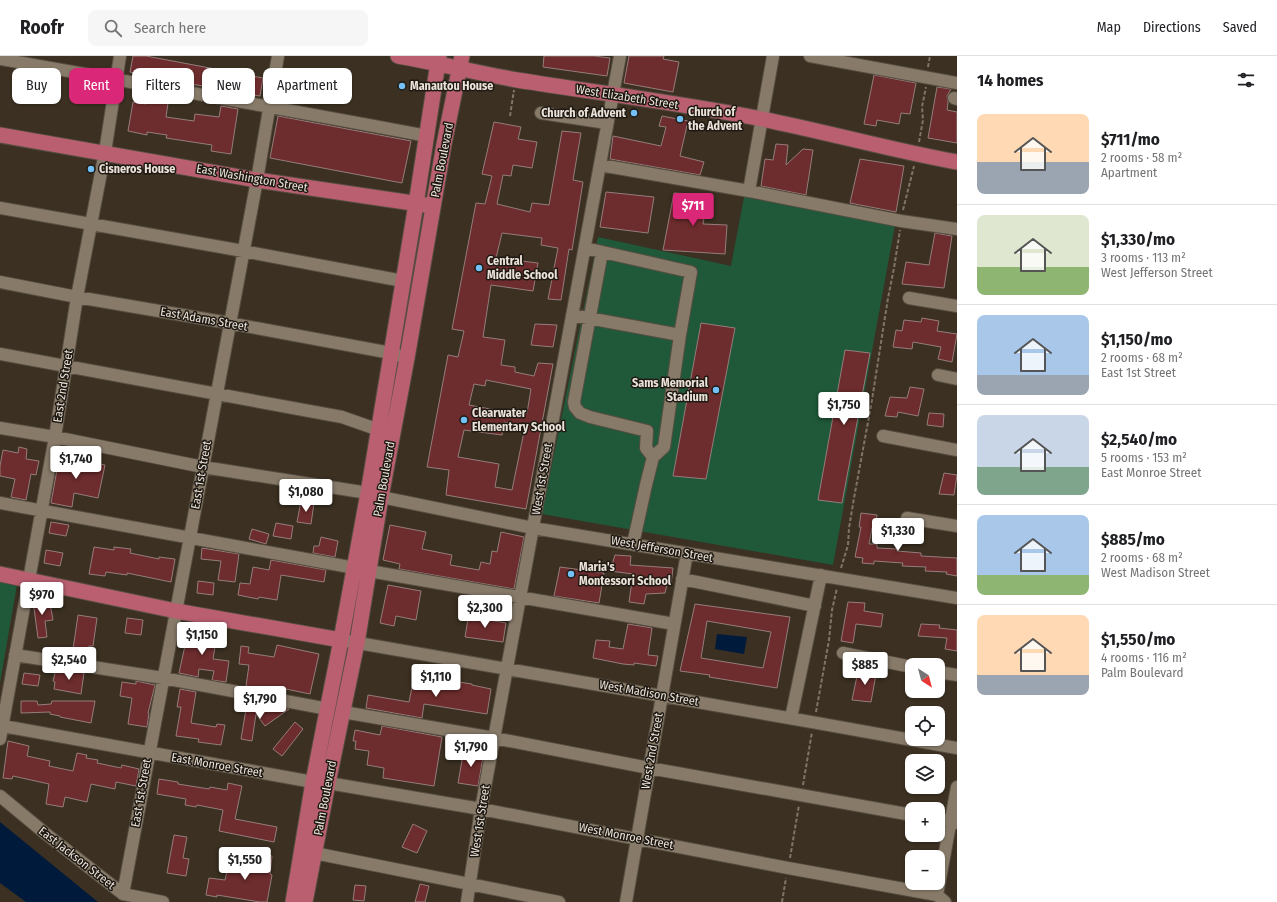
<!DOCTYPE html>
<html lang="en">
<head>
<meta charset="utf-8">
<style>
	body { margin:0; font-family:"Fira Sans Condensed",sans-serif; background:#f6f6f6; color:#202124; height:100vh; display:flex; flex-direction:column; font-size:15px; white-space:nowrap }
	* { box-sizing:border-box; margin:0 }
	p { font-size:13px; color:#757577 }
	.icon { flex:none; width:22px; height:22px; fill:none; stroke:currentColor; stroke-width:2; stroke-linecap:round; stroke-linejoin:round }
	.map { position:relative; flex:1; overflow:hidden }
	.details { display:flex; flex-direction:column; background:#fff; width:320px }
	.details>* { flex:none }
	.hud { position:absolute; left:12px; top:12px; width:380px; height:36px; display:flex; gap:8px }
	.needle { width:26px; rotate:144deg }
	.buttons { position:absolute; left:905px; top:602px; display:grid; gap:8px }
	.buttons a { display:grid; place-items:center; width:40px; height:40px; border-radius:8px; background:#fff; box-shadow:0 1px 3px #0004; font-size:20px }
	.price { position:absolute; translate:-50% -34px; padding:0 9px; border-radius:4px; background:#fff; color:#222; font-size:13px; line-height:26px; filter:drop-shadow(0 1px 2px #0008) }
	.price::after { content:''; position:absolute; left:50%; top:24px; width:12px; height:9px; margin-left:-6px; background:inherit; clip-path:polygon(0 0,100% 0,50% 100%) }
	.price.current { background:#db2777; color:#fff }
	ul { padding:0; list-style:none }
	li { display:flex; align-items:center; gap:12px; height:100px; padding:0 20px }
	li+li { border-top:1px solid #e0e0e0 }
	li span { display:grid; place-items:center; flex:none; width:112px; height:80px; border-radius:8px; color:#555 }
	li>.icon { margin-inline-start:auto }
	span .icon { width:48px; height:48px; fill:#fffc; stroke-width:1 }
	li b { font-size:17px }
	h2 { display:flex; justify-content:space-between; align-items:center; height:48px; padding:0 20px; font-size:17px }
	.chip { padding:0 14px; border-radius:8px; background:#fff; box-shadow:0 1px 3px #0004; font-size:14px; line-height:36px }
	.chip.current { background:#db2777; color:#fff }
	header { display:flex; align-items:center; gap:24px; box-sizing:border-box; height:56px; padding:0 20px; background:#fff; border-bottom:1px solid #e0e0e0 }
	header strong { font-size:19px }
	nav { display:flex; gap:22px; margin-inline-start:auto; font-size:14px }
	.search { width:280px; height:36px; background:#f6f6f6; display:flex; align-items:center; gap:10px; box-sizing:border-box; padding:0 14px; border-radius:8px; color:#757577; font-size:15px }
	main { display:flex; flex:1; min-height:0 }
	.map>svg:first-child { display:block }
	.green { fill:#1f593a }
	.water { fill:#001a3c }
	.building { fill:#6d2c2d; stroke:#957d7c; fill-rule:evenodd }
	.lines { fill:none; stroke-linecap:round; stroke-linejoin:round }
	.minor-casing { stroke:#564d40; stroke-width:14 }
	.major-casing { stroke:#564d40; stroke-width:17 }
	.path { stroke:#7f7569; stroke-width:2; stroke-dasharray:4 2; stroke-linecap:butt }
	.minor { stroke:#877a69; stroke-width:12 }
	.major { stroke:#b95f70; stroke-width:15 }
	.poi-dot { fill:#73c1f6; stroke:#1e1912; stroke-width:1.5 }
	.labels { text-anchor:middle; stroke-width:3; stroke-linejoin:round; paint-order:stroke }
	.poi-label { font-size:12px; font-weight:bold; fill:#ebe3da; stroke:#1e1912; text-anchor:start }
	.street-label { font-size:12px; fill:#ebe3da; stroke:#1e1912 }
</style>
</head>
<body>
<header>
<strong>Roofr</strong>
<div class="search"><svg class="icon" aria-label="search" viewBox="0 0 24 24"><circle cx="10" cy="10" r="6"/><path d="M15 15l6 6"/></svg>Search here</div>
<nav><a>Map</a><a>Directions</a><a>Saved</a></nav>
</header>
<main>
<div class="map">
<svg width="957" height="846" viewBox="0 0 957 846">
	<rect width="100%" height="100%" fill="#3b3021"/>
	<path class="green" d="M744,141L895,169L833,509L542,458L598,181L731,210Z
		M0,519L18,523L0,627Z"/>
	<path class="water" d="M717,578L747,581L744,598L715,593Z
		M0,766L98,846H26L0,827Z"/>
	<path class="building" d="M133,0H146L263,22L260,40L224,35V33L190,28L130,16Z
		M544,0H594L610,2L607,20L543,11Z
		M629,0H664L663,3L679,6L673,36L624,27Z
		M874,19L916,27L910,58L901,57L899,68L877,64L876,70L864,68Z
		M937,31L951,33L947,40L948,47L947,54L957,56V87L928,82Z
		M148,37L169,40L166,61L194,65L195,58L219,61L221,50L238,53L231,98L211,95L212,89L166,82L167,79L147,76V79L128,75L133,46L146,48Z
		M278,60L411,85L402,127L270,102Z
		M662,60L688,65L680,100L704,106L700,119L610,103L613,80L661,90L666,71L659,70Z
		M494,66L521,71L518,83L537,86L532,112L513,109L511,120L503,119L497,148L530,156L532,147L549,149L562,75L581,77L573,124L583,126L572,194L569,193L561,244L548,243L558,192L541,189L542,182L502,177L496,202L538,207L533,235L491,229L483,281L505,284L501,309L515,311V316L534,320L538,307L553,308L526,453L446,439L449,414L427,411L448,299L458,301L464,275L452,273L476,147L485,148L492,120L482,118ZM486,324L531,333L527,357L516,355V358L469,349L474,328L485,330ZM504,366L525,371L512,434L495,431L499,408L458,401L464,374L502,379Z
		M776,88L788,89L786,109L803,93L813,94L806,139L761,130L765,103L773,104Z
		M860,103L904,110L896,156L850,147Z
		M606,136L654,141L648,177L600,171Z
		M674,137L708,139L703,168L727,169L725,198L663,194Z
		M935,177L952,180L944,232L902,228L906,206L929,209Z
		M922,262L939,265L937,275L957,278L952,306L938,303L941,291L913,286L912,293L893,291L896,274L902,275L904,264L921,266Z
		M701,267L735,272L706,423L673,420Z
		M535,268L557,269L553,291L531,289Z
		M845,294L870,297L842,447L818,444Z
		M910,331L924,333L918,360L898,356L897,361L885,360L890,341L907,342Z
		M929,357L944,358L943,371L927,369Z
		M19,391L27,393L26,403L39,405L36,419L31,418L26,444L11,441L15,423L0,420V410L3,394L18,397Z
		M60,397L81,401L80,404L105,409L98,442L74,437L72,451L51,447Z
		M944,417L957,419L954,439L939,438Z
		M301,445L314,447L311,468L297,466Z
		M861,457L877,459L875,473L872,472L869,488H877V492L897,493V495L921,497V500L957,502V520L946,518L947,516L925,515L926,511L902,510L903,507L874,505V508L862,507L863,502L855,501L861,471H859Z
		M51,466L69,469L66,480L49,477Z
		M276,467L293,470L291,483L273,480Z
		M390,469L426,476L422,493L452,499L450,509L479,514L481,506L490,508L492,495L497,496L501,476L524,481L514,533L399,513L400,508L383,504Z
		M252,473L269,478L266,488L249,483Z
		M321,481L338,485L335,501L313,497L314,490H319Z
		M94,491L114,494V491L131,493L130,497L159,503V501L175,503L171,526L127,517V519L106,516L105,520L89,518Z
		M202,492L239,498L235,526L218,524L221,505L201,503Z
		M46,494L63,497L60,510L44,507Z
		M615,499L631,500L630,509L673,512L671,528H667L665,537L646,538L644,548L629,546L633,518L610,515Z
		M271,504L326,514L324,526L281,519L277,544L259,541L258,543L238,539L240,527L250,528L253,511L269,514Z
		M560,511L604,517L599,547L554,540Z
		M198,525L214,527L213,539L197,537Z
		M388,529L421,535L416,564L396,560L394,570L380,567Z
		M49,542L53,564L45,565L47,581L38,582L33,545Z
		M848,546L865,547L864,555L883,558L881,571L856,568L853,587L841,585Z
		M695,548L790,561L777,632L709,621L710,619L680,615ZM707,565L771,576L763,612L701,602Z
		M469,557L485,559L484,563L506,567L503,586L465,581Z
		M78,559L97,562L93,590H89L87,603L72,600Z
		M127,562L143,564L141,579L125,577Z
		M628,568L652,572L648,599L658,600L656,610L634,607V609L623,608L593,602L596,584L610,585L609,591L623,593Z
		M921,568L940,569L939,572L957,574V595L945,593L947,582L918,580Z
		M187,572L206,575V577L217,579L213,603L229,605L226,626L212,624L214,615L199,613L198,621L179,617L186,585L185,584Z
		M277,589L319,598L310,638L281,632L280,636L246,630L249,609L239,608L241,590L249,591L248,597L274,601Z
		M867,612L877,613L871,646L852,644L857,620L865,621Z
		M56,613L84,617L81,638L54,633L55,626L53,625Z
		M24,617L40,619L38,630L22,628Z
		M414,621L431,624L432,622L472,628V629L491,633L487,658L424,648L422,662L366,652L368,639L409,646Z
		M136,625L155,629L148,657H149L147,671L128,668L132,642L120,640L122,626L136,628Z
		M180,633L196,636L191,667L216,671L217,668L225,669L221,689L198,686L199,683L176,680L181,651H177Z
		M21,645H37L38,649L51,648L52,645H95L91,667L60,661V660L50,658V656L21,657Z
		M266,649L289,653L265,670L256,658L252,685L241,683L246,653L264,656Z
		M295,666L303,673L282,700L273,693Z
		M382,670L442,681L434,730L383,722L384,712L367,709L369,695L355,693L356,685H353L355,674L380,679Z
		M8,685L29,690L27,700L50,705L49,710L73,715L77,697L87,699L86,702L98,704L97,707L121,712L122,709L139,713L136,730L116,726L115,733L91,728L87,746L65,741L63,751L46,748L49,728L13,720L12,723L3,722Z
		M464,693L484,696L478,730L458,727Z
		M159,723L178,726V728L209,733L210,731L227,734L228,727L242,730L235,763L277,771L274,786L219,775L223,754L197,749L196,751L185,749L186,743L157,738Z
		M413,768L427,775L417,797L402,791Z
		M174,779L187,781L183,802L189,803L186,820L167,817Z
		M251,796L272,800L270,818L272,819L267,846H260L217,839V841L206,839L209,822L225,824L228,811L248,815Z
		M420,828L429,830L425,846H415Z
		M355,829L366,830L364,845L353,844Z"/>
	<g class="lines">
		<g class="minor-casing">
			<path id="minor" d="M810,0L957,27
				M0,3C142,28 285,53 427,80
				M954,42L957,43
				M541,57L607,67
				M600,109L749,135L901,165L957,173
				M749,135L773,0
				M0,152L243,195L403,225
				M585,192L691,216L680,279
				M602,196L574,346L575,351L580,357L590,361L647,375L646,392L653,401
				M0,226L77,241L229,267L391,297L407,302
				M909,242L957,250
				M572,259L680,279L664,391L653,401L646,429L633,488
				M0,298L342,361L379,374
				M938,319L957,323
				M0,372L55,381L203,411L368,437L381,441L533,472L957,542
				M883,380L957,394
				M0,447L355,512
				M907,462L957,470
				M369,515L674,568
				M682,523L815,550
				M341,584C547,620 752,655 957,692
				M843,597L912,611
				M15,599L163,622L328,653
				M938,616L957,619
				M343,656L494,682L649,712L912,759
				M791,662L821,519
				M3,670L313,726L328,727L481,753L788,812L937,839
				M0,683L55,381L77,241L105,96L120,0
				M0,740L46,778L123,838L163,846
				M938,763L957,767
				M314,797L559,846
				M123,838L257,124L278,0
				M467,846L481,753L620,0
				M626,846L687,497
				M945,846L937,839L957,731"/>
		</g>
		<g class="major-casing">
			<path id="major" d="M398,0C438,7 477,17 517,24C599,37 681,47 762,63C827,76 891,94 957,106
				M0,79L257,124L426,149
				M0,518L176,555L341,584
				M293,846L313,726L341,584L368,437L416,148L439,0
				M305,846L328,727L357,587L381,441L407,302L444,88L462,0"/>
		</g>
		<path class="path" d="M928,11L930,0
			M510,60L514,34
			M919,86L923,64L922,51L926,31
			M903,154L914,110
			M841,512L848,489L849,472L854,442L871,350L888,242L894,212L900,174
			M816,656L829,584L832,554L837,532
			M803,729L812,676
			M790,802L799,749
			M782,846L786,822"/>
		<use href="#minor" class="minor"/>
		<use href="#major" class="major"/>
	</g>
	<g class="poi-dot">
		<circle cx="402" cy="30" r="4"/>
		<circle cx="634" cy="57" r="4"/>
		<circle cx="680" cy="63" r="4"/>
		<circle cx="91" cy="113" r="4"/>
		<circle cx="479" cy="212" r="4"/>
		<circle cx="716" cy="334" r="4"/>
		<circle cx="464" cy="364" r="4"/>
		<circle cx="571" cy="518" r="4"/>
	</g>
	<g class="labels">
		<g class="poi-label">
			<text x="410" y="34">Manautou House</text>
			<text x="688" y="60">Church of<tspan x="688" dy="14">the Advent</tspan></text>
			<text x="626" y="61" text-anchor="end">Church of Advent</text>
			<text x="99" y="117">Cisneros House</text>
			<text x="487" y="209">Central<tspan x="487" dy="14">Middle School</tspan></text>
			<text x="708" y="331" text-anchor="end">Sams Memorial<tspan x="708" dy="14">Stadium</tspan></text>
			<text x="472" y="361">Clearwater<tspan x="472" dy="14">Elementary School</tspan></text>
			<text x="579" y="515">Maria's<tspan x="579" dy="14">Montessori School</tspan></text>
		</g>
		<g class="street-label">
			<text transform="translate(627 41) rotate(9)" y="4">West Elizabeth Street</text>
			<text transform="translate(442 104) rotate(-79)" y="4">Palm Boulevard</text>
			<text transform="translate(252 122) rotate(10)" y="4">East Washington Street</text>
			<text transform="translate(204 263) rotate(10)" y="4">East Adams Street</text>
			<text transform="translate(63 330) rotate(-81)" y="4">East 2nd Street</text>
			<text transform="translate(201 419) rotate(-80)" y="4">East 1st Street</text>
			<text transform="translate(384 423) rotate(-80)" y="4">Palm Boulevard</text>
			<text transform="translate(542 423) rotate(-80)" y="4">West 1st Street</text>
			<text transform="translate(662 493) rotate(10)" y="4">West Jefferson Street</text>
			<text transform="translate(649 637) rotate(10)" y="4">West Madison Street</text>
			<text transform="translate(652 695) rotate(-80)" y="4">West 2nd Street</text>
			<text transform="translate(217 709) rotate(10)" y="4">East Monroe Street</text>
			<text transform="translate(141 737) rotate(-80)" y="4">East 1st Street</text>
			<text transform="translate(325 742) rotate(-79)" y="4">Palm Boulevard</text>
			<text transform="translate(480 765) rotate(-81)" y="4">West 1st Street</text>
			<text transform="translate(626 780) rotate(11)" y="4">West Monroe Street</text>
			<text transform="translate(77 802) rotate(38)" y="4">East Jackson Street</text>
		</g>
	</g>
</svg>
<div class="buttons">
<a><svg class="needle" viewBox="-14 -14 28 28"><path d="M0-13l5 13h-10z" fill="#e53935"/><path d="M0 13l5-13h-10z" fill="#757577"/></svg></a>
<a><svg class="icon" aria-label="locate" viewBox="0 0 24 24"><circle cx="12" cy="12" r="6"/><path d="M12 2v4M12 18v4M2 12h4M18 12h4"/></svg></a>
<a><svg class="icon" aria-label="layers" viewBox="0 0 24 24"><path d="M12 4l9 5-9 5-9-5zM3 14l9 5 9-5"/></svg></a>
<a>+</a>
<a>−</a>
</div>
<b class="price current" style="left:693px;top:171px">$711</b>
<b class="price" style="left:844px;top:370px">$1,750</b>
<b class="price" style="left:76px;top:424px">$1,740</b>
<b class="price" style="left:306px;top:457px">$1,080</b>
<b class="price" style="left:898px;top:496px">$1,330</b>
<b class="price" style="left:42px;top:560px">$970</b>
<b class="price" style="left:485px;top:573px">$2,300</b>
<b class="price" style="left:202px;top:600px">$1,150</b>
<b class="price" style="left:69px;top:625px">$2,540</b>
<b class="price" style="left:865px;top:630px">$885</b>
<b class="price" style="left:436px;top:642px">$1,110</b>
<b class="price" style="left:260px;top:664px">$1,790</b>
<b class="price" style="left:471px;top:712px">$1,790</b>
<b class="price" style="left:245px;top:825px">$1,550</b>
<div class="hud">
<a class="chip">Buy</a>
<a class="chip current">Rent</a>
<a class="chip">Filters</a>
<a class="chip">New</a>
<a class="chip">Apartment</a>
</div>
</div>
<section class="details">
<h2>14 homes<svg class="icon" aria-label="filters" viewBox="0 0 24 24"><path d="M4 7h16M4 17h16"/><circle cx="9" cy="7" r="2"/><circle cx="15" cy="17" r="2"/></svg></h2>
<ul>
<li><span style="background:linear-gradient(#ffd9b3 60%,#9aa5b1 0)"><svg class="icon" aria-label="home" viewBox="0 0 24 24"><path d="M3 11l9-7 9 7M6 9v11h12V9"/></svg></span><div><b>$711/mo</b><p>2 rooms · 58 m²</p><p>Apartment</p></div></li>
<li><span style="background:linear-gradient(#dfe7d0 65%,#8fb573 0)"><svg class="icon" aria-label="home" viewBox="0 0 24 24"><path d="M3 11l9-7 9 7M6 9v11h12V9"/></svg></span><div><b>$1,330/mo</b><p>3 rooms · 113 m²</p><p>West Jefferson Street</p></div></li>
<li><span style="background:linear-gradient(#a9c7e8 75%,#9aa5b1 0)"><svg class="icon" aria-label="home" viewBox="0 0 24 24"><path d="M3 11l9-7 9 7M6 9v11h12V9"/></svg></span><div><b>$1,150/mo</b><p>2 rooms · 68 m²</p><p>East 1st Street</p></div></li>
<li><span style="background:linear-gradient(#c9d6e8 65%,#7fa58c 0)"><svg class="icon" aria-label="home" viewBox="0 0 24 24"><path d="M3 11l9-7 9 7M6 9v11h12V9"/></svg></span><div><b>$2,540/mo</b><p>5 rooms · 153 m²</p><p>East Monroe Street</p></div></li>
<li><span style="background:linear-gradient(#a9c7e8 75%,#8fb573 0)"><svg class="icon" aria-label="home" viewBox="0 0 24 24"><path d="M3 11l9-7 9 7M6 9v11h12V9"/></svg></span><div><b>$885/mo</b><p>2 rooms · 68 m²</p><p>West Madison Street</p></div></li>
<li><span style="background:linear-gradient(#ffd9b3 75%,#9aa5b1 0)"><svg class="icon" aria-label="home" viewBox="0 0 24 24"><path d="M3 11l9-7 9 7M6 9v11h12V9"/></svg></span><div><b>$1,550/mo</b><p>4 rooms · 116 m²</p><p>Palm Boulevard</p></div></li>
</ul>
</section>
</main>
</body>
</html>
